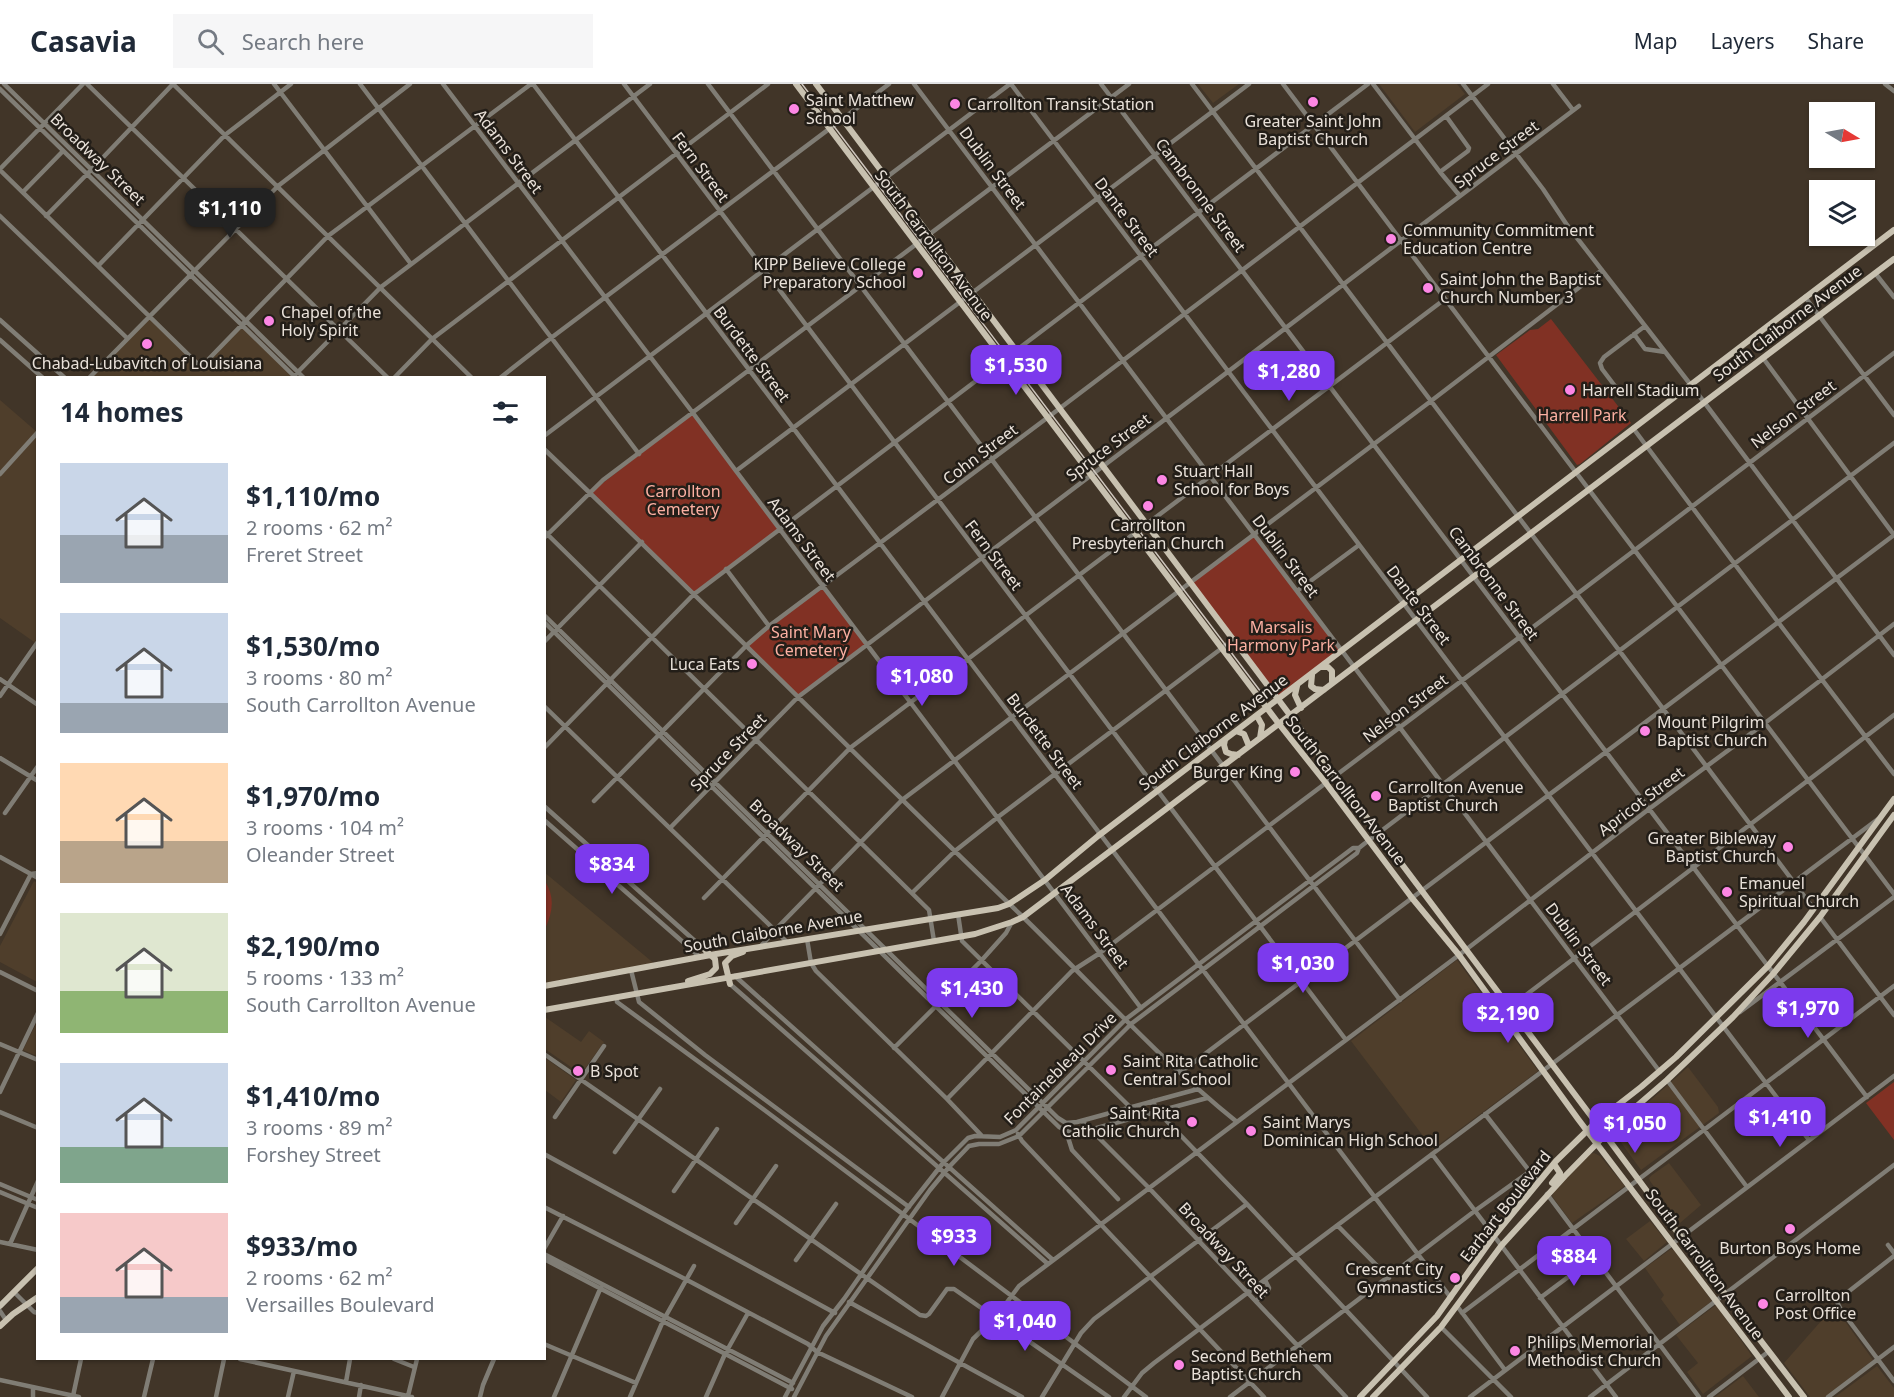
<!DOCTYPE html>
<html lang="en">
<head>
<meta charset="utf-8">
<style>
	body { margin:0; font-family:"Noto Sans",sans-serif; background:#f6f6f7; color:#1f2937; height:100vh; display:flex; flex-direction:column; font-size:22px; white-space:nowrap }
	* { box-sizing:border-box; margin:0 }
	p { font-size:20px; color:#747a83 }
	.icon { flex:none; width:33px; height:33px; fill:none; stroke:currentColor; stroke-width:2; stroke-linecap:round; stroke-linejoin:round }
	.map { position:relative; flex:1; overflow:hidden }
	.side { position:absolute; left:36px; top:292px; width:510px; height:984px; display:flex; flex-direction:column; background:#fff; border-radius:0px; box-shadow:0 2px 4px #0004 }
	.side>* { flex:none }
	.needle { width:39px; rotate:100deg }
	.tools { position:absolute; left:1809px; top:18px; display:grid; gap:12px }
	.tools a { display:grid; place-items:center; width:66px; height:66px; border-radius:0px; background:#fff; box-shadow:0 2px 4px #0004; font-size:30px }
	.price { position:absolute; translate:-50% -51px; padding:0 14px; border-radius:12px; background:#7c3aed; color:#fff; font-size:20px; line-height:39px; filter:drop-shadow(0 2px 3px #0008) }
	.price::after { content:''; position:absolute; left:50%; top:36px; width:18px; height:14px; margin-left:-9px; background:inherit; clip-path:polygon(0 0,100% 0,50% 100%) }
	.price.active { background:#222; color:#fff }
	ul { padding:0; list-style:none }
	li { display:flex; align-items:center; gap:18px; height:150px; padding:0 24px }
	li span { display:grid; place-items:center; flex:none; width:168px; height:120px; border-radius:0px; color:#555 }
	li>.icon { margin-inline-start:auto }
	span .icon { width:72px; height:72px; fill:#fffc; stroke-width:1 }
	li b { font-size:26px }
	h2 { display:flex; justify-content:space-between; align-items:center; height:72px; padding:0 24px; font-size:26px }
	header { display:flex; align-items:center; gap:36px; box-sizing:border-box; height:84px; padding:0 30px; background:#fff; border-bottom:2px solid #e0e1e3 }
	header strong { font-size:28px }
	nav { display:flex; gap:33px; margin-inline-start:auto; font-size:21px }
	.search { width:420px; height:54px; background:#f6f6f7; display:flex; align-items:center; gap:15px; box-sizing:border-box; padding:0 21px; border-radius:0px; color:#747a83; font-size:22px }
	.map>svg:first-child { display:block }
	.built { fill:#4f3e2b }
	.green { fill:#813124 }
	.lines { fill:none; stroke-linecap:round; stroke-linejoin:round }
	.minor { stroke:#807d75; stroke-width:4.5 }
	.major { stroke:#c8c1b0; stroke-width:6 }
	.tram { stroke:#cec6bd; stroke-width:1.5 }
	.poi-dot { fill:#fc86e4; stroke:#231e18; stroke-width:2 }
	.labels { text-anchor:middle; stroke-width:5; stroke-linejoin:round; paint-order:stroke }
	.poi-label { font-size:16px; fill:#e9e1d9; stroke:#231e18; text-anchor:start }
	.street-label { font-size:16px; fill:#e9e1d9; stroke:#231e18 }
	.park-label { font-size:16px; fill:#fcb0a2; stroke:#231e18 }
</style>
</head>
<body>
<header>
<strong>Casavia</strong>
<div class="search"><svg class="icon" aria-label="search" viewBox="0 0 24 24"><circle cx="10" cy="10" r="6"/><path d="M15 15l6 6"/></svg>Search here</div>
<nav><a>Map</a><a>Layers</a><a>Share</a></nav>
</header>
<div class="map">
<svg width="1894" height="1313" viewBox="0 0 1894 1313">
	<rect width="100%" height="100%" fill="#413528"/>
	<path class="built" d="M1198,0H1239L1213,19Z
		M1379,0H1457L1465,10L1415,48Z
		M149,232L201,283L242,241L296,294H89Z
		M0,316L37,348V560L0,534Z
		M544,788L656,881L545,902Z
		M34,797L38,799L37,898L0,878V862Z
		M1457,876L1538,987L1433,1065L1351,957Z
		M545,933L581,958L589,947L604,958L581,990L545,965Z
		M37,938V972L23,966Z
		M545,974L576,996L561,1018L545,1006Z
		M1688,983L1718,1023L1719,1029L1641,1086L1617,1053V1046Z
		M1594,1069L1600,1072L1625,1102L1572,1139L1552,1112L1554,1108L1590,1070Z
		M1669,1079L1701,1121L1680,1139L1650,1097L1649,1094L1652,1091Z
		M1650,1137L1667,1158L1644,1177L1626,1155Z
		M1671,1165L1675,1167L1712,1217L1680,1241L1661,1215L1664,1211L1645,1184Z
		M1716,1221L1752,1272L1703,1310L1687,1288L1698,1279L1676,1251Z
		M1836,1225L1873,1276L1825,1313H1810L1784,1279L1822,1236Z
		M1877,1282L1894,1304V1313H1835Z
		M1743,1292L1759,1313H1715Z"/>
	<path class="green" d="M1551,235L1631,339L1580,380L1577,381L1496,271L1530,246L1538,245Z
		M693,329L779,445L693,511L590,409Z
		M1254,450L1342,568L1278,615L1190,498Z
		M823,503L866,560L798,613L747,561Z
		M545,797C555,813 553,828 545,845Z
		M1894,998V1056L1866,1019Z"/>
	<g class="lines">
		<path class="minor" d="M4,0L304,294
			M87,0L388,294
			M173,0L472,294
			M274,0L411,180
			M360,0L639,370
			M443,0L693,329L736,387L1141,924
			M533,0L1451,1214
			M624,0L1346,956
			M708,0L1400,916
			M914,0L1660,988
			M1011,0L1809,1056
			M1101,0L1867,1013
			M1192,0L1814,825
			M1283,0L1894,810
			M1373,0L1440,88L1460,112
			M1463,0L1543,105L1567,141L1704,318L1894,571
			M1553,0L1573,26
			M1885,0L1894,7
			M0,5L294,292
			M0,85L83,0
			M0,86L201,283L328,152L531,0
			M1440,88L1468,67L1469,64L1446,32
			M23,108L63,67
			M0,132L127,254
			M46,132L92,85L173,0
			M98,182L225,51L291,0
			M1875,189L1894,213
			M1805,213L1894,331
			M0,236L65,294
			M1634,250L1645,265L1665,268
			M0,256L43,294
			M1763,274L1894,451
			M294,292L381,203L650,0
			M89,294L278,102L410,0
			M394,294L432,255L768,0
			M500,294L551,254L889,0
			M1621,310L1602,285L1600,279L1604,273L1645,242
			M1633,344L1778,538L1894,690
			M544,352L1010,0
			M544,365C706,519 862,679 1023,833C1094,902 1160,976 1237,1038
			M736,387L1249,0
			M0,390L38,348
			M544,447L929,826L934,857
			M544,454L603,396L1129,0
			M726,485L769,542
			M1297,507L1359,461
			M544,531L1058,1034L1066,1039L1077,1038L1198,1005
			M544,538L1059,1043L1069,1048H1082L1207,1014
			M544,558L642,458
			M0,595L38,621
			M0,612L37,559
			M544,622L787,858
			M544,664L693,511L1368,0
			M0,674L38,697
			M594,717L747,561L769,542L1047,334L1488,0
			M544,722L705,866
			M5,729L38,682
			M544,736L700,873
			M670,744L798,613L1579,22
			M0,773L38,794
			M912,809L955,767L998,733L1234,555
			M704,814L850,664L1445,215
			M958,830L962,857L1130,1023L1133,1034
			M1820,833L1894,931
			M0,850L31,790L38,789
			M807,855L811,879L816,887L947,1015L982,1052
			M761,862L775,846L902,716L1431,317L1602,186
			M631,886L639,918L705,971L909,1123
			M0,888L38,907
			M735,892L1053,1176
			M730,900L1048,1180
			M617,913V918L767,1028L1146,1313
			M1740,928L1894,813
			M1501,930L1894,631
			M0,960L38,976
			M894,964L981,877L1006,849L1012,838
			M544,970L920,1231L926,1232L929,1230L947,1205H954L1109,1313
			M1181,988L1894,451
			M1667,996L1747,1103
			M0,1008L38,929
			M947,1015L1072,887L1100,869L1577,510L1894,269
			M1153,1017L1157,1027L1247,1120L1427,1313
			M0,1028L38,1044
			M1485,1030L1538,1098
			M555,1033L604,962
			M1082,1037L1149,1104L1346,1313
			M1066,1047L1072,1066L1118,1115
			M1018,1050L1022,1057L1264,1313
			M615,1068L660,1005
			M544,1070L835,1229
			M1432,1070L1616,1313
			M0,1100L38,1116
			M674,1107L717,1045
			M0,1108L38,1124
			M1547,1110L1699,1313
			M544,1123L687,1196L808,1260L817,1268L912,1313
			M736,1139L776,1082
			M1338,1142L1389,1194
			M0,1158L38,1166
			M10,1160L38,1097
			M1888,1161L1894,1169
			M544,1165L563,1132
			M544,1170L793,1299
			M1894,1172L1839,1215L1837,1218L1841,1226L1894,1297
			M544,1175L792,1305
			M796,1176L836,1120
			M14,1208L34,1228L38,1229
			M1540,1214L1595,1173
			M1256,1217L1267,1208L1269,1204L1265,1196
			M849,1218L1022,1313
			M1457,1222L1505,1286
			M0,1227L6,1236
			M1462,1229L1894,902
			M1441,1243L1511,1313
			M544,1260L636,1299
			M240,1275L412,1313
			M394,1275L414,1283
			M0,1296L79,1313
			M346,1298L350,1275
			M73,1312L81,1275
			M408,1312L417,1275
			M33,1313V1303
			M144,1313L153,1275
			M216,1313L224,1275
			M288,1313L294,1287
			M359,1313L361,1301
			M480,1313L483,1301L494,1275
			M554,1313L601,1203
			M630,1313L663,1237L694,1182
			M706,1313L725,1270L748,1229
			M785,1313L823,1242L844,1215L903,1130L943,1079L968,1054L975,1052L1000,1053L1016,1046L1126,935L1353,764H1359
			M794,1313L826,1252L930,1106L949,1083L969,1062L979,1060H999L1019,1052L1131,940L1357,769L1359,764L1364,760L1894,359
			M942,1313L973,1255L996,1233L1019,1202L1459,871L1649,725L1765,639L1894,540
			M1042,1313L1081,1249L1094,1235L1247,1120
			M1124,1313L1142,1289L1154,1279L1878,735
			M1230,1313L1476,1126L1529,1088
			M1470,1313L1894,992
			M1590,1313L1894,1081
			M1709,1313L1768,1268
			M1828,1313L1894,1263"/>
		<path class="major" d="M796,0L1279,640L1325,698L1412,814L1459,871L1578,1035L1789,1313
			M816,0L1612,1060L1681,1153L1804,1313
			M1322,583H1328L1332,587V599
			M1312,591L1311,602L1315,605L1324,606
			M1297,602L1295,611L1301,624
			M1257,632L1262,641L1260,654
			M1236,647L1244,650L1249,662
			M1225,656L1224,661L1226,668L1231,670L1238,671
			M688,897L710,890L716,884L715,875L705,866
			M730,900L725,879L732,872L743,868
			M544,902L716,870L998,824L1009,820L1045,796L1098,752L1894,146
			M544,926L975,850L1012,838L1023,833L1894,175
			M1552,1099L1560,1089L1554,1080
			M0,1222L38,1184
			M0,1242L13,1230L38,1213
			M1360,1313L1437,1232L1494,1152L1556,1077L1596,1038L1641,1003L1676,973L1768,882L1804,838L1894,715
			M1373,1313L1441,1243L1501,1162L1565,1092L1616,1040L1667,996L1733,933L1773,890L1820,833L1894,731"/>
		<path class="tram" d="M802,0L1264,612"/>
	</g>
	<g class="poi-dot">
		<circle cx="1313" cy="18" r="6"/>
		<circle cx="955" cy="20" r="6"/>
		<circle cx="794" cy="25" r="6"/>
		<circle cx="1391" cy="155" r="6"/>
		<circle cx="918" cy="189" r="6"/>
		<circle cx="1428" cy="204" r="6"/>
		<circle cx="269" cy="237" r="6"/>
		<circle cx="147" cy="260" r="6"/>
		<circle cx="1570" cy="306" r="6"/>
		<circle cx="1162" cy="396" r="6"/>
		<circle cx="1148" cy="422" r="6"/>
		<circle cx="752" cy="580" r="6"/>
		<circle cx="1645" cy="647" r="6"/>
		<circle cx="1295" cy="688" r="6"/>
		<circle cx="1376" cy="712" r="6"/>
		<circle cx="1788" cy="763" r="6"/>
		<circle cx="1727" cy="808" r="6"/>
		<circle cx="1111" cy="986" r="6"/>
		<circle cx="578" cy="987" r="6"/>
		<circle cx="1192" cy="1038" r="6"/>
		<circle cx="1251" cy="1047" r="6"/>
		<circle cx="1790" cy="1145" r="6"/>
		<circle cx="1455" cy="1194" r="6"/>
		<circle cx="1763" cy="1220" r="6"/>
		<circle cx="1515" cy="1267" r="6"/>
		<circle cx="1179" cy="1281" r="6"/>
	</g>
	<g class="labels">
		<g class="poi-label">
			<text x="806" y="22">Saint Matthew<tspan x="806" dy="18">School</tspan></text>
			<text x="967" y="26">Carrollton Transit Station</text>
			<text x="1313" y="43" text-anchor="middle">Greater Saint John<tspan x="1313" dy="18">Baptist Church</tspan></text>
			<text x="1403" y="152">Community Commitment<tspan x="1403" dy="18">Education Centre</tspan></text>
			<text x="906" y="186" text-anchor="end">KIPP Believe College<tspan x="906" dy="18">Preparatory School</tspan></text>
			<text x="1440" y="201">Saint John the Baptist<tspan x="1440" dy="18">Church Number 3</tspan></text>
			<text x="281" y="234">Chapel of the<tspan x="281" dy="18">Holy Spirit</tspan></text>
			<text x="147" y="285" text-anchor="middle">Chabad-Lubavitch of Louisiana</text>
			<text x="1582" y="312">Harrell Stadium</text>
			<text x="1174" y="393">Stuart Hall<tspan x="1174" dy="18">School for Boys</tspan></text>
			<text x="1148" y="447" text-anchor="middle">Carrollton<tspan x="1148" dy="18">Presbyterian Church</tspan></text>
			<text x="740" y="586" text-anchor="end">Luca Eats</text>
			<text x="1657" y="644">Mount Pilgrim<tspan x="1657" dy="18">Baptist Church</tspan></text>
			<text x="1283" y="694" text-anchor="end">Burger King</text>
			<text x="1388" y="709">Carrollton Avenue<tspan x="1388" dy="18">Baptist Church</tspan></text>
			<text x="1776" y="760" text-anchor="end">Greater Bibleway<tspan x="1776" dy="18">Baptist Church</tspan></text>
			<text x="1739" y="805">Emanuel<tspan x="1739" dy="18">Spiritual Church</tspan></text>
			<text x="1123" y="983">Saint Rita Catholic<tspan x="1123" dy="18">Central School</tspan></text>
			<text x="590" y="993">B Spot</text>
			<text x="1180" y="1035" text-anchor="end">Saint Rita<tspan x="1180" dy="18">Catholic Church</tspan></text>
			<text x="1263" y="1044">Saint Marys<tspan x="1263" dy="18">Dominican High School</tspan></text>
			<text x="1790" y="1170" text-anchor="middle">Burton Boys Home</text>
			<text x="1443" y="1191" text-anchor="end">Crescent City<tspan x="1443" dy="18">Gymnastics</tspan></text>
			<text x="1775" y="1217">Carrollton<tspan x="1775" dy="18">Post Office</tspan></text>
			<text x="1527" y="1264">Philips Memorial<tspan x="1527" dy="18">Methodist Church</tspan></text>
			<text x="1191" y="1278">Second Bethlehem<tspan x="1191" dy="18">Baptist Church</tspan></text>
		</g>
		<g class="street-label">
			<text transform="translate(509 67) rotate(53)" y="6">Adams Street</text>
			<text transform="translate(1496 70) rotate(-37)" y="6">Spruce Street</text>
			<text transform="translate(98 75) rotate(44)" y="6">Broadway Street</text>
			<text transform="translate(701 83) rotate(53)" y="6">Fern Street</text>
			<text transform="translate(993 84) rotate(53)" y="6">Dublin Street</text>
			<text transform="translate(1201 111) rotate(53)" y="6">Cambronne Street</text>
			<text transform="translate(1127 133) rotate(53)" y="6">Dante Street</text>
			<text transform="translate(934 161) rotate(53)" y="6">South Carrollton Avenue</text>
			<text transform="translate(1787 239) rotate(-37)" y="6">South Claiborne Avenue</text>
			<text transform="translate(752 270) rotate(53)" y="6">Burdette Street</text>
			<text transform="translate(1793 330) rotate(-37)" y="6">Nelson Street</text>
			<text transform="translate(1108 363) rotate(-37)" y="6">Spruce Street</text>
			<text transform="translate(980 370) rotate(-37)" y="6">Cohn Street</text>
			<text transform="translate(802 455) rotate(53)" y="6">Adams Street</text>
			<text transform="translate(994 471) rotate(53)" y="6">Fern Street</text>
			<text transform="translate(1286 472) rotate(53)" y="6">Dublin Street</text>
			<text transform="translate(1494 499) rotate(53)" y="6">Cambronne Street</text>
			<text transform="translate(1419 521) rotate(53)" y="6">Dante Street</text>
			<text transform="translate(1405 624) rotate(-37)" y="6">Nelson Street</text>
			<text transform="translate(1213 648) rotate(-37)" y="6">South Claiborne Avenue</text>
			<text transform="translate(1045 657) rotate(53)" y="6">Burdette Street</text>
			<text transform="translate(728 668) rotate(-46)" y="6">Spruce Street</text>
			<text transform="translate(1346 706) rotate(52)" y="6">South Carrollton Avenue</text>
			<text transform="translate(1641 717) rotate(-37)" y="6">Apricot Street</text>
			<text transform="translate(797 761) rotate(44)" y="6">Broadway Street</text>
			<text transform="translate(1095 842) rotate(53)" y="6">Adams Street</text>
			<text transform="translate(773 847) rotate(-10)" y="6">South Claiborne Avenue</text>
			<text transform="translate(1579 860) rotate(53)" y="6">Dublin Street</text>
			<text transform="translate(1060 984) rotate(-45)" y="6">Fontainebleau Drive</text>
			<text transform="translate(1505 1122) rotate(-52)" y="6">Earhart Boulevard</text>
			<text transform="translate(1224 1166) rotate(47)" y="6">Broadway Street</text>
			<text transform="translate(1705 1180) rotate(53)" y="6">South Carrollton Avenue</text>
		</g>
		<g class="park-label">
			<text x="1582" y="337">Harrell Park</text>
			<text x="683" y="413">Carrollton<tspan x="683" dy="18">Cemetery</tspan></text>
			<text x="1281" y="549">Marsalis<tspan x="1281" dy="18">Harmony Park</tspan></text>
			<text x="811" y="554">Saint Mary<tspan x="811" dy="18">Cemetery</tspan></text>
		</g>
	</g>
</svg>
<div class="tools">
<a><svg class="needle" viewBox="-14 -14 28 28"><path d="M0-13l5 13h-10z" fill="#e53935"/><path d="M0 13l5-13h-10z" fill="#747a83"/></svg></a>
<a><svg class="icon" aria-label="layers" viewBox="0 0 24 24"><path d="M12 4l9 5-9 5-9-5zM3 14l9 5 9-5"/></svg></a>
</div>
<b class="price active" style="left:230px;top:155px">$1,110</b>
<b class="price" style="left:1016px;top:312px">$1,530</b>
<b class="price" style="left:1289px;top:318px">$1,280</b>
<b class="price" style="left:922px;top:623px">$1,080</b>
<b class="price" style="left:612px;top:811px">$834</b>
<b class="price" style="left:1303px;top:910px">$1,030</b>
<b class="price" style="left:972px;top:935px">$1,430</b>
<b class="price" style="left:1808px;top:955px">$1,970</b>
<b class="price" style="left:1508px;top:960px">$2,190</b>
<b class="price" style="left:1780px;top:1064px">$1,410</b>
<b class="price" style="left:1635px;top:1070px">$1,050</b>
<b class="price" style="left:954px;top:1183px">$933</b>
<b class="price" style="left:1574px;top:1203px">$884</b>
<b class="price" style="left:1025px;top:1268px">$1,040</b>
<section class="side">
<h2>14 homes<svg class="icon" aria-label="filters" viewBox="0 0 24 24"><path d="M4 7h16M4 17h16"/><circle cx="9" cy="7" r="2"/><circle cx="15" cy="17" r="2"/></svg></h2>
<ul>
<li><span style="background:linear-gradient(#c9d6e8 60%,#9aa5b1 0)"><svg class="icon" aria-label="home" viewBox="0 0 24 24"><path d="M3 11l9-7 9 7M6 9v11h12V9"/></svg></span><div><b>$1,110/mo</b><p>2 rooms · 62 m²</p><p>Freret Street</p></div></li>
<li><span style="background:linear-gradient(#c9d6e8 75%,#9aa5b1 0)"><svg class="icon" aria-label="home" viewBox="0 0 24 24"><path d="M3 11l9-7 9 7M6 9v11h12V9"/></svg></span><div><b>$1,530/mo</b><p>3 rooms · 80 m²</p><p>South Carrollton Avenue</p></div></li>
<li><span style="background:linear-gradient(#ffd9b3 65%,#b9a48a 0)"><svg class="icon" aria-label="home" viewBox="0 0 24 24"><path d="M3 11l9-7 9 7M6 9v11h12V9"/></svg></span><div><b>$1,970/mo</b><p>3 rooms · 104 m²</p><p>Oleander Street</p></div></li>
<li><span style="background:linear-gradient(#dfe7d0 65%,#8fb573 0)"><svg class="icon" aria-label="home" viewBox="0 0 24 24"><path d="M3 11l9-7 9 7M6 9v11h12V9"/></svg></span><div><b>$2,190/mo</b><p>5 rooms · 133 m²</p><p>South Carrollton Avenue</p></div></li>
<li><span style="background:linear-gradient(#c9d6e8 70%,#7fa58c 0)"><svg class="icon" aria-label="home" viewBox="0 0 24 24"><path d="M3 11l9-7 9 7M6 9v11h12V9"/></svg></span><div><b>$1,410/mo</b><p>3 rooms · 89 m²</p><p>Forshey Street</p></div></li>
<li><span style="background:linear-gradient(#f6c9c9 70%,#9aa5b1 0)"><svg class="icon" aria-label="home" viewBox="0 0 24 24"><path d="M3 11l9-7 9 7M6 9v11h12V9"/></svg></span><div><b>$933/mo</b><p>2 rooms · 62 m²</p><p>Versailles Boulevard</p></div></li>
</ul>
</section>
</div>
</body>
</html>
